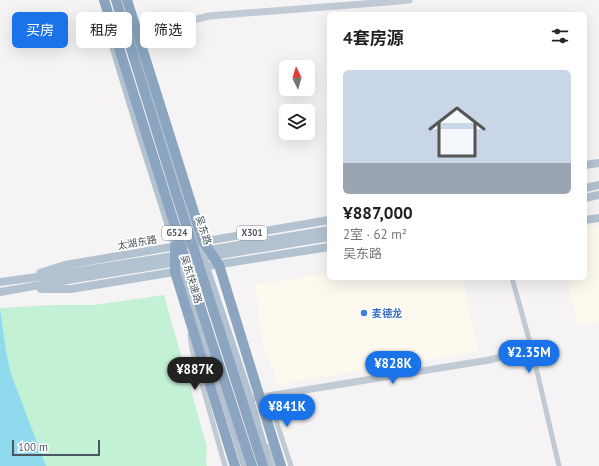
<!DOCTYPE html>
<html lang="zh">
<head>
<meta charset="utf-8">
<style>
	body { margin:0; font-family:"PT Sans","Noto Sans SC",sans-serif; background:#f6f6f6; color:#202124; height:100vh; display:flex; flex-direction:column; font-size:15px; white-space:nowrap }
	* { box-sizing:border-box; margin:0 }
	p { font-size:13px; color:#757577 }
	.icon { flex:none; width:22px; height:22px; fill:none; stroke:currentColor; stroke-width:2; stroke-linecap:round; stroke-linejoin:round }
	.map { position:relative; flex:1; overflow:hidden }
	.side { position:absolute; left:327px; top:12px; width:260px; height:268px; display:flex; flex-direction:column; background:#fff; border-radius:6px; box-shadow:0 4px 16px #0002 }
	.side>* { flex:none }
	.top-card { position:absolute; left:12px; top:12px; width:255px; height:36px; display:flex; gap:8px }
	.needle { width:26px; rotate:355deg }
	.buttons { position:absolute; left:279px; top:60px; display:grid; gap:8px }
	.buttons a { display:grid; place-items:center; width:36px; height:36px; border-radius:6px; background:#fff; box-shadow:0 4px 16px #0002; font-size:20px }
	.scale { position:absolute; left:12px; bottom:10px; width:88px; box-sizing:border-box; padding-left:4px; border:2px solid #4a5661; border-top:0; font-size:11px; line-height:14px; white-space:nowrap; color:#4a5661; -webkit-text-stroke:3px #fff; paint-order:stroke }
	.price { position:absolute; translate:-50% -34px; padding:0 9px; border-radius:14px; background:#1a73e8; color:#fff; font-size:13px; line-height:26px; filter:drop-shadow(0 1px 2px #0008) }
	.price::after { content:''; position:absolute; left:50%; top:24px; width:12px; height:9px; margin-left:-6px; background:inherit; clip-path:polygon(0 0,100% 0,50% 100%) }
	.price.current { background:#222; color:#fff }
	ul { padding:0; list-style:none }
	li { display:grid; align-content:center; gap:8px; height:212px; padding:0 16px }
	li+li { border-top:1px solid #e0e0e0 }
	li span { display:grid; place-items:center; height:124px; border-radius:6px; color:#555 }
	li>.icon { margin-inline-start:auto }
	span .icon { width:72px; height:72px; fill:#fffc; stroke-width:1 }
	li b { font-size:17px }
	h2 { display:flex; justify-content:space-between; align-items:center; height:48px; padding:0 16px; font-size:17px }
	.pill { padding:0 14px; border-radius:6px; background:#fff; box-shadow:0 4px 16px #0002; font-size:14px; line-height:36px }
	.pill.current { background:#1a73e8; color:#fff }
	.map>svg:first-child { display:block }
	.commercial { fill:#fdf9ef }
	.green { fill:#c3f1d5 }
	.water { fill:#90daee }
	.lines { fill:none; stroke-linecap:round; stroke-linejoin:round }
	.street { stroke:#c1cad2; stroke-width:5 }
	.secondary { stroke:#c1cbd6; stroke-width:7 }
	.primary { stroke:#b3c2d1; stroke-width:8 }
	.highway { stroke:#8ba5c1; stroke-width:10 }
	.shop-dot { fill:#3f7fe0; stroke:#fff; stroke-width:1.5 }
	.labels { text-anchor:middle; stroke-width:3.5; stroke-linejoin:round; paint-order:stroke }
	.shield { fill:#fff; stroke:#808990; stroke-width:1 }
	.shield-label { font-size:9px; font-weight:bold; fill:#4a5661 }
	.street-label { font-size:10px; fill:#4a5661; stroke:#fff }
	.shop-label { font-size:10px; font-weight:bold; fill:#366cbe; stroke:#fff; text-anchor:start }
</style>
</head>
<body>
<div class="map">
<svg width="599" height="466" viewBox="0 0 599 466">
	<rect width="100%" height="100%" fill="#f5f3f3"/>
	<path class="commercial" d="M599,225V322L577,325L567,278H585V227Z
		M329,273V278H462L479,351L278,384L262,341L255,285Z"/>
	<path class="green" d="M164,295L207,447L206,463L207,466H0V308L52,305H94Z"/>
	<path class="water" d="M0,308L6,351L11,374L46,466H0Z"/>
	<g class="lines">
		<path class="street" d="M512,278L532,350L559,466
			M190,335L192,349L225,466
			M268,396L291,466
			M267,446L274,466"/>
		<path class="secondary" d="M135,35L209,16L388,2L409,0
			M256,398L489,360L532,350"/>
		<path class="primary" d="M131,28L196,237L250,399L269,466
			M108,29L138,128L245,466
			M585,165L599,163
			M585,188L599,185
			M585,198L599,195
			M585,220L599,218
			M203,251L329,230
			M202,267L329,247
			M40,273L65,265L329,220
			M0,282L67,273L180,255
			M41,289H71L180,271
			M0,292L68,280L329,237"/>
		<path class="highway" d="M104,0L203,315L252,466
			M116,0L177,197L263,466
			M127,0L203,241L219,265L281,466
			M175,246V272L235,466"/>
	</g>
	<circle class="shop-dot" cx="364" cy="313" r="4"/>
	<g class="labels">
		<g class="shield">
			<rect x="162" y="226" width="30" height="14" rx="3"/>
			<rect x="237" y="226" width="30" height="14" rx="3"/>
		</g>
		<g class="shield-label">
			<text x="177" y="236">G524</text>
			<text x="252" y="236">X301</text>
		</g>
		<g class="street-label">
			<text transform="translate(204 230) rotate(72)" y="4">吴东路</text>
			<text transform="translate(137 242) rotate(-10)" y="4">太湖东路</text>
			<text transform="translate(192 279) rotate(73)" y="4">吴东快速路</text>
		</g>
		<g class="shop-label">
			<text x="372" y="317">麦德龙</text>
		</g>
	</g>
</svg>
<div class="buttons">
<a><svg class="needle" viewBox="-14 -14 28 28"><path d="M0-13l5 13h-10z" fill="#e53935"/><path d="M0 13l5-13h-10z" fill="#757577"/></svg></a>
<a><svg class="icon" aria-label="layers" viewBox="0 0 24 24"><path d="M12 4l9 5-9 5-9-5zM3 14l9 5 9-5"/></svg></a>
</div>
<div class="scale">100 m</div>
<b class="price" style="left:529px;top:374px">¥2.35M</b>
<b class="price" style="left:393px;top:385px">¥828K</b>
<b class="price current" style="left:195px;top:391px">¥887K</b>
<b class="price" style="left:287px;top:428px">¥841K</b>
<div class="top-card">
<a class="pill current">买房</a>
<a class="pill">租房</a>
<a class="pill">筛选</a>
</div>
<section class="side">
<h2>4套房源<svg class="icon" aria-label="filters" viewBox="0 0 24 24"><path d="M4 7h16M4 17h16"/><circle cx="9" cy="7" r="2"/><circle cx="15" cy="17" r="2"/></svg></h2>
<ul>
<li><span style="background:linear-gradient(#c9d6e8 75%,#9aa5b1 0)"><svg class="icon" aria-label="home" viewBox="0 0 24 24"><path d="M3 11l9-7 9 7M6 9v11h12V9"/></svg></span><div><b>¥887,000</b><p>2室 · 62 m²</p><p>吴东路</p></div></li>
</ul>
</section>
</div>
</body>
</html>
